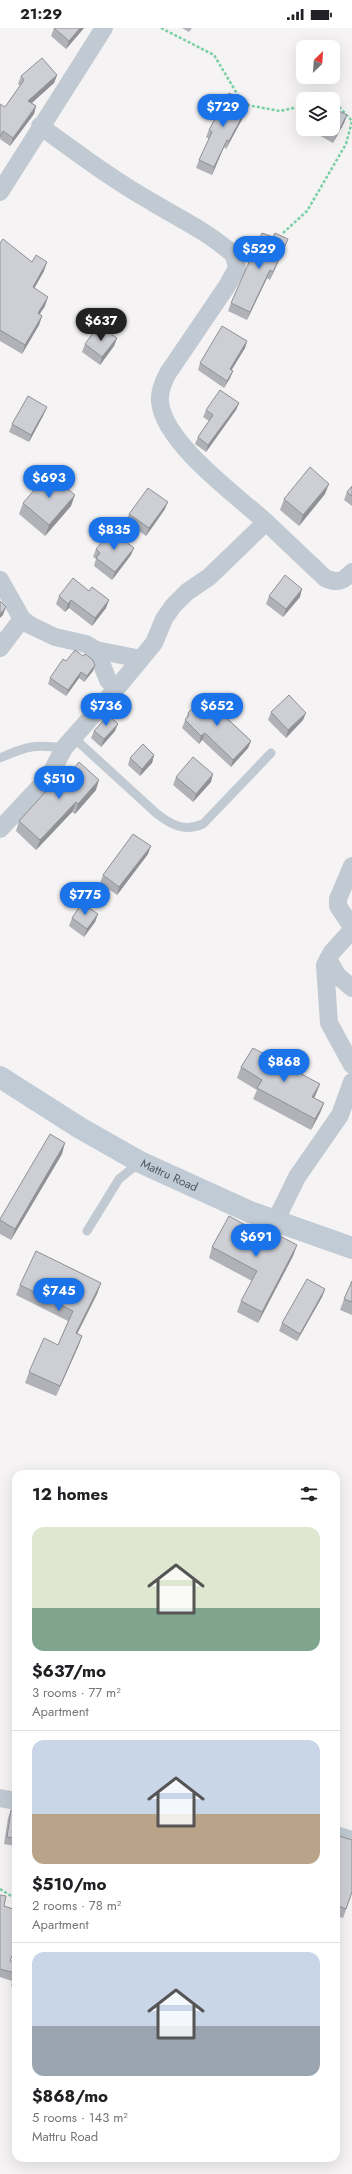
<!DOCTYPE html>
<html lang="en">
<head>
<meta charset="utf-8">
<style>
	body { margin:0; font-family:Jost,sans-serif; background:#f2f2f2; color:#202124; height:100vh; display:flex; flex-direction:column; font-size:15px; white-space:nowrap }
	* { box-sizing:border-box; margin:0 }
	p { font-size:13px; color:#757577 }
	.icon { flex:none; width:22px; height:22px; fill:none; stroke:currentColor; stroke-width:2; stroke-linecap:round; stroke-linejoin:round }
	.map { position:relative; flex:1; overflow:hidden }
	.details { position:absolute; left:12px; top:1442px; width:328px; height:692px; display:flex; flex-direction:column; background:#fff; border-radius:12px; box-shadow:0 4px 16px #0002 }
	.details>* { flex:none }
	.needle { width:26px; rotate:25deg }
	.buttons { position:absolute; left:296px; top:12px; display:grid; gap:8px }
	.buttons a { display:grid; place-items:center; width:44px; height:44px; border-radius:8px; background:#fff; box-shadow:0 4px 16px #0002; font-size:20px }
	.price { position:absolute; translate:-50% -34px; padding:0 9px; border-radius:14px; background:#1a73e8; color:#fff; font-size:13px; line-height:26px; filter:drop-shadow(0 1px 2px #0008) }
	.price::after { content:''; position:absolute; left:50%; top:24px; width:12px; height:9px; margin-left:-6px; background:inherit; clip-path:polygon(0 0,100% 0,50% 100%) }
	.price.on { background:#222; color:#fff }
	ul { padding:0; list-style:none }
	li { display:grid; align-content:center; gap:8px; height:212px; padding:0 20px }
	li+li { border-top:1px solid #e0e0e0 }
	li span { display:grid; place-items:center; height:124px; border-radius:12px; color:#555 }
	li>.icon { margin-inline-start:auto }
	span .icon { width:72px; height:72px; fill:#fffc; stroke-width:1 }
	li b { font-size:17px }
	h2 { display:flex; justify-content:space-between; align-items:center; height:48px; padding:0 20px; font-size:17px }
	.status { display:flex; justify-content:space-between; align-items:center; height:28px; padding:0 20px; background:#fff; direction:ltr }
	.status svg { height:11px; fill:currentColor }
	.map>svg:first-child { display:block }
	.lines { fill:none; stroke-linecap:round; stroke-linejoin:round }
	.path { stroke:#7ad0a6; stroke-width:2.5; stroke-dasharray:3 2; stroke-linecap:butt }
	.lane { stroke:#c1cad2; stroke-width:9 }
	.street { stroke:#c1cad2; stroke-width:18 }
	.secondary { stroke:#c1cbd6; stroke-width:22 }
	.wall { fill:#b0b2b7 }
	.shaded-wall { fill:#909195 }
	.building { fill:#cdcfd5; stroke:#909195 }
	.labels { text-anchor:middle; stroke-width:3.5; stroke-linejoin:round; paint-order:stroke }
	.street-label { font-size:12px; fill:#4a5661; stroke:#fff }
</style>
</head>
<body>
<div class="status"><b>21:29</b><svg viewBox="0 0 49 12"><path d="M0 12V9h3v3zM5 12V6h3v6zM10 12V3h3v9zM15 12V0h3v12zM26 1h20v11H26zM47 4h2v5h-2z"/></svg></div>
<div class="map">
<svg width="352" height="2146" viewBox="0 0 352 2146">
	<rect width="100%" height="100%" fill="#f5f3f3"/>
	<g class="lines">
		<path class="path" d="M161,0L214,27L242,74
			M247,77L280,83L303,78
			M283,205L307,183L346,116L352,93L333,72
			M0,1861L16,1871"/>
		<path class="lane" d="M74,710L156,785C171,797 184,804 203,796L271,725
			M0,730C27,718 35,716 64,720
			M87,1203L119,1151L140,1134"/>
		<path class="street" d="M40,98C76,124 113,152 152,174C180,191 210,205 234,227L237,240L227,258L168,345C163,354 159,363 160,374C164,415 236,467 266,494
			M0,164L104,0
			M0,552L22,591L0,620
			M22,591L30,597L55,609L86,616L96,622L108,652L116,661
			M96,622L141,631
			M0,801L49,749L64,720L116,661L154,615L164,591L173,578L187,564L209,549L266,494L325,550C338,556 343,553 352,544
			M352,838L338,871V878L352,899
			M352,902L332,924L325,937L329,995L352,1037
			M328,931L337,947L352,960
			M276,1192L297,1149L340,1087L352,1054
			M0,1770L16,1773
			M336,1807L352,1812"/>
		<path class="secondary" id="s1" d="M0,1049L80,1100L140,1134L250,1184L352,1220"/>
	</g>
	<path class="wall" d="M54,0H84L66,21L51,8Z
		M182,0H192L189,4Z
		M57,47L54,55L32,75L36,78L34,86L10,118L0,111L5,79L20,58L18,56L21,48Z
		M249,76L246,84L226,121L224,119L212,147L196,140L199,132L209,111L206,109L209,102Z
		M347,87L344,95L333,115L315,105L317,101H333Z
		M0,215L32,234L44,243L34,260L45,278L40,286L42,288L39,297L22,326L0,313Z
		M285,219L270,252L267,250L247,292L228,283L231,275Z
		M97,307L117,310L114,318L100,337L82,324L85,316Z
		M247,313L245,320L231,342L233,343L230,350L224,360L198,342L200,335Z
		M239,375L236,382L206,424L195,416L198,409L209,393L203,389L206,382Z
		M44,386L29,414L9,404L12,396Z
		M352,458V478L344,472L347,464Z
		M325,466L299,498L280,482L284,471Z
		M23,475L71,478L45,508L19,486Z
		M165,481L146,508L126,494L129,486Z
		M96,521L131,527L112,552L94,538L96,531L93,529Z
		M59,568L106,580L92,598L69,580L65,584L56,576Z
		M269,568L300,569L283,589L266,576Z
		M66,633L93,643L84,654L79,650L66,668L48,656L50,650Z
		M207,674L223,679L221,684L251,713L248,720L231,739L202,712L199,716L182,700L188,685L201,675Z
		M271,684L303,692L286,710L268,692Z
		M94,703H115L101,719L91,710Z
		M154,727L152,735L140,748L128,737L130,730Z
		M73,741L96,762L75,786L72,784L36,822L16,803L19,793Z
		M176,749L211,754L193,774L173,757Z
		M148,826L117,867L100,855L103,847Z
		M98,886L95,894L84,909L69,898L72,890Z
		M241,1039L320,1056L314,1070L324,1075L320,1085L311,1102L253,1071L257,1062L237,1050Z
		M62,1126L11,1212L0,1206V1191Z
		M273,1212L297,1217L293,1228L258,1295L237,1284L241,1273L252,1253L209,1230L212,1219Z
		M352,1253V1287L340,1282L344,1271Z
		M101,1255L97,1266L77,1306L82,1308L78,1319L56,1368L25,1355L29,1344L58,1317L68,1293L16,1267L20,1257Z
		M325,1261L322,1269L297,1313L279,1303L282,1295Z
		M11,1782L16,1783V1818L4,1816L8,1790Z
		M336,1807L352,1864L343,1890L336,1888Z
		M0,1867L4,1878L10,1933L16,1934V1959L11,1958L12,1953L0,1949Z"/>
	<path class="shaded-wall" d="M80,0H84L66,21L69,13Z
		M57,47L54,55L26,80L28,73Z
		M249,76L246,84L226,121L229,113Z
		M36,78L34,86L10,118L13,110Z
		M347,87L344,95L333,115L336,108Z
		M227,112L212,147L214,139Z
		M288,211L285,219L270,252L273,244Z
		M47,234L44,243L30,268L33,259Z
		M270,242L267,250L247,292L250,284Z
		M48,269L45,278L34,294L38,285Z
		M42,288L39,297L22,326L25,317Z
		M117,310L114,318L100,337L102,329Z
		M247,313L245,320L228,348L230,341Z
		M233,343L230,350L224,360L227,353Z
		M239,375L236,382L206,424L208,417Z
		M47,379L44,386L29,414L31,407Z
		M329,456L325,466L299,498L303,487Z
		M75,467L71,478L45,508L49,497Z
		M168,474L165,481L146,508L149,500Z
		M134,520L131,527L112,552L115,544Z
		M302,561L300,569L283,589L286,581Z
		M71,572L69,580L65,584L68,576Z
		M109,572L106,580L92,598L95,590Z
		M6,579L3,587L0,590V586Z
		M95,637L93,643L84,654L87,648Z
		M81,644L79,650L66,668L68,662Z
		M306,685L303,692L286,710L288,702Z
		M118,696L115,703L101,719L104,711Z
		M205,705L202,712L199,716L201,708Z
		M251,713L248,720L231,739L233,732Z
		M154,727L152,735L140,748L142,741Z
		M213,746L211,754L193,774L196,766Z
		M99,752L96,762L75,786L78,776Z
		M76,774L72,784L36,822L40,812Z
		M151,818L148,826L117,867L119,859Z
		M98,886L95,894L84,909L87,901Z
		M320,1056L316,1066L309,1080L312,1069Z
		M324,1075L320,1085L311,1102L315,1091Z
		M65,1115L62,1126L11,1212L15,1201Z
		M297,1217L293,1228L258,1295L262,1284Z
		M101,1255L97,1266L72,1316L76,1305Z
		M325,1261L322,1269L297,1313L300,1306Z
		M82,1308L78,1319L56,1368L60,1358Z"/>
	<path class="building" d="M54,0H80L69,13Z
		M42,30L57,47L28,73L36,78L13,110L3,103L0,109V76L5,79L24,52L21,48Z
		M229,65L249,76L229,113L227,112L214,139L199,132L212,104L209,102Z
		M333,80L347,87L336,108L324,101H333Z
		M262,205L273,209L275,205L288,211L273,244L270,242L250,284L231,275Z
		M3,211L32,234L36,227L47,234L33,259L48,269L38,285L42,288L25,317L0,302V215Z
		M222,298L247,313L230,341L233,343L227,353L200,335Z
		M103,300L117,310L102,329L85,316L93,305L97,307Z
		M220,362L239,375L208,417L198,409L213,387L206,382Z
		M28,368L47,379L31,407L12,396Z
		M310,439L329,456L303,487L284,471Z
		M49,445L75,467L49,497L23,475Z
		M352,458V468L347,464Z
		M148,460L168,474L149,500L129,486Z
		M112,503L134,520L115,544L96,530L100,525L96,521Z
		M285,547L302,561L286,581L269,568Z
		M73,550L89,563L92,559L109,572L95,590L71,572L68,576L59,568Z
		M0,573L6,579L0,586Z
		M75,622L83,628L85,626L93,632L95,637L87,648L81,644L68,662L50,650L63,631L66,633Z
		M289,667L306,685L288,702L271,684Z
		M212,669L223,679L219,683L251,713L233,732L205,705L201,708L185,692L189,687L188,685L199,673L201,675L204,672L207,674Z
		M108,687L118,696L104,711L94,703Z
		M143,716L154,727L142,741L130,730Z
		M193,729L213,746L196,766L176,749Z
		M79,734L99,752L78,776L76,774L40,812L19,793L69,738L73,741Z
		M133,806L151,818L119,859L103,847Z
		M82,875L98,886L87,901L72,890Z
		M253,1020L320,1056L312,1069L324,1075L315,1091L257,1060L262,1052L241,1039Z
		M50,1106L65,1115L15,1201L0,1192V1191Z
		M229,1188L273,1212L276,1206L297,1217L262,1284L241,1273L257,1243L212,1219Z
		M36,1223L101,1255L76,1305L82,1308L60,1358L29,1344L44,1310L58,1317L73,1283L20,1257Z
		M307,1251L325,1261L300,1306L282,1295Z
		M352,1253V1274L344,1271Z
		M11,1782L16,1783V1810L7,1809Z
		M336,1807L352,1812V1864L346,1881L336,1877Z
		M0,1867L6,1868L4,1878L16,1882V1918L10,1933L16,1934V1951H14L15,1945L0,1941Z"/>
	<g class="labels">
		<g class="street-label">
			<text dy="4" stroke="none"><textPath href="#s1" startOffset="196">Mattru Road</textPath></text>
		</g>
	</g>
</svg>
<div class="buttons">
<a><svg class="needle" viewBox="-14 -14 28 28"><path d="M0-13l5 13h-10z" fill="#e53935"/><path d="M0 13l5-13h-10z" fill="#757577"/></svg></a>
<a><svg class="icon" aria-label="layers" viewBox="0 0 24 24"><path d="M12 4l9 5-9 5-9-5zM3 14l9 5 9-5"/></svg></a>
</div>
<b class="price" style="left:223px;top:100px">$729</b>
<b class="price" style="left:259px;top:242px">$529</b>
<b class="price on" style="left:101px;top:314px">$637</b>
<b class="price" style="left:49px;top:471px">$693</b>
<b class="price" style="left:114px;top:523px">$835</b>
<b class="price" style="left:106px;top:699px">$736</b>
<b class="price" style="left:217px;top:699px">$652</b>
<b class="price" style="left:59px;top:772px">$510</b>
<b class="price" style="left:85px;top:888px">$775</b>
<b class="price" style="left:284px;top:1055px">$868</b>
<b class="price" style="left:256px;top:1230px">$691</b>
<b class="price" style="left:59px;top:1284px">$745</b>
<section class="details">
<h2>12 homes<svg class="icon" aria-label="filters" viewBox="0 0 24 24"><path d="M4 7h16M4 17h16"/><circle cx="9" cy="7" r="2"/><circle cx="15" cy="17" r="2"/></svg></h2>
<ul>
<li><span style="background:linear-gradient(#dfe7d0 65%,#7fa58c 0)"><svg class="icon" aria-label="home" viewBox="0 0 24 24"><path d="M3 11l9-7 9 7M6 9v11h12V9"/></svg></span><div><b>$637/mo</b><p>3 rooms · 77 m²</p><p>Apartment</p></div></li>
<li><span style="background:linear-gradient(#c9d6e8 60%,#b9a48a 0)"><svg class="icon" aria-label="home" viewBox="0 0 24 24"><path d="M3 11l9-7 9 7M6 9v11h12V9"/></svg></span><div><b>$510/mo</b><p>2 rooms · 78 m²</p><p>Apartment</p></div></li>
<li><span style="background:linear-gradient(#c9d6e8 60%,#9aa5b1 0)"><svg class="icon" aria-label="home" viewBox="0 0 24 24"><path d="M3 11l9-7 9 7M6 9v11h12V9"/></svg></span><div><b>$868/mo</b><p>5 rooms · 143 m²</p><p>Mattru Road</p></div></li>
</ul>
</section>
</div>
</body>
</html>
